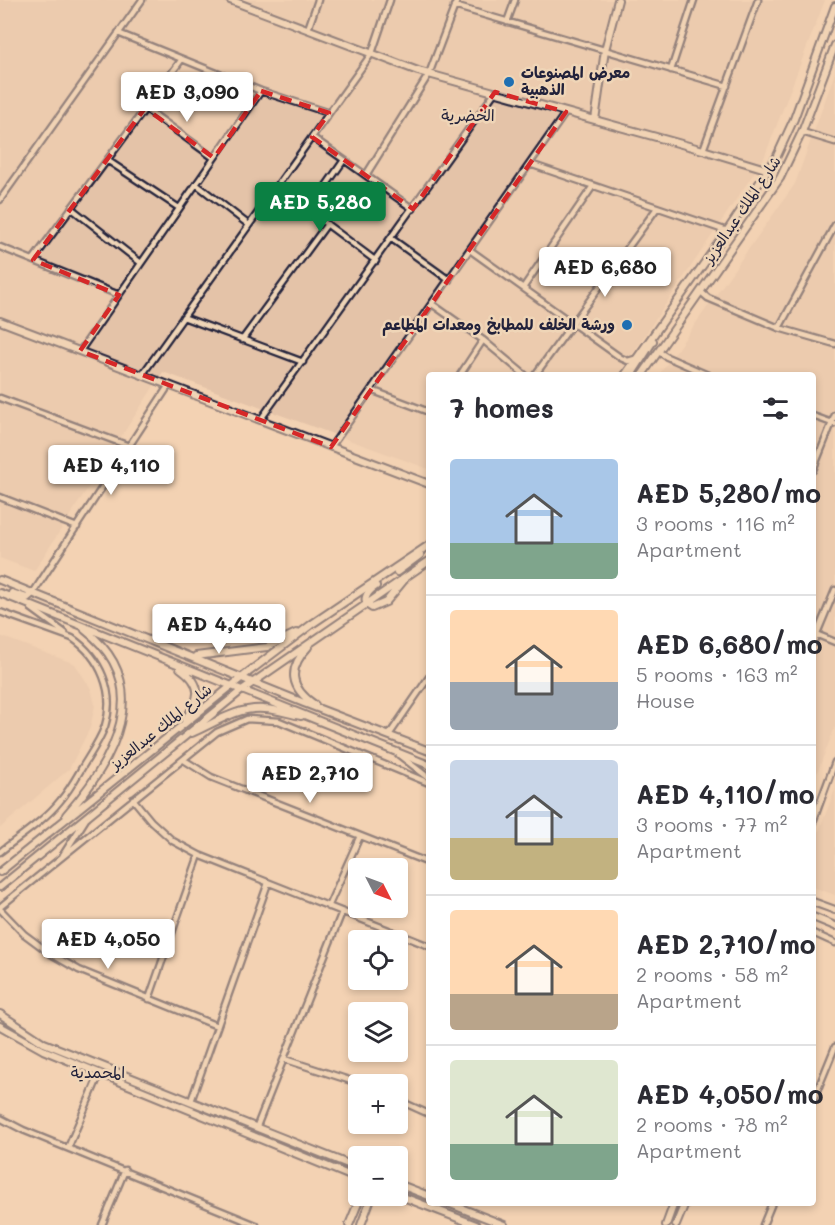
<!DOCTYPE html>
<html lang="en">
<head>
<meta charset="utf-8">
<style>
	body { margin:0; font-family:Mali,"Playpen Sans Arabic",sans-serif; background:#f7f7f7; color:#2b2b33; height:100vh; display:flex; flex-direction:column; font-size:22px; white-space:nowrap }
	* { box-sizing:border-box; margin:0 }
	p { font-size:20px; color:#7c7c81 }
	.icon { flex:none; width:33px; height:33px; fill:none; stroke:currentColor; stroke-width:2; stroke-linecap:round; stroke-linejoin:round }
	.map { position:relative; flex:1; overflow:hidden }
	.sheet { position:absolute; left:426px; top:372px; width:390px; height:834px; display:flex; flex-direction:column; background:#fff; border-radius:6px; box-shadow:0 3px 9px #0003 }
	.sheet>* { flex:none }
	.needle { width:39px; rotate:132deg }
	.tools { position:absolute; left:348px; top:858px; display:grid; gap:12px }
	.tools a { display:grid; place-items:center; width:60px; height:60px; border-radius:6px; background:#fff; box-shadow:0 3px 9px #0003; font-size:30px }
	.price { position:absolute; translate:-50% -51px; padding:0 14px; border-radius:6px; background:#fff; color:#222; font-size:20px; line-height:39px; filter:drop-shadow(0 2px 3px #0008) }
	.price::after { content:''; position:absolute; left:50%; top:36px; width:18px; height:14px; margin-left:-9px; background:inherit; clip-path:polygon(0 0,100% 0,50% 100%) }
	.price.active { background:#0b8043; color:#fff }
	ul { padding:0; list-style:none }
	li { display:flex; align-items:center; gap:18px; height:150px; padding:0 24px }
	li+li { border-top:2px solid #e1e1e2 }
	li span { display:grid; place-items:center; flex:none; width:168px; height:120px; border-radius:6px; color:#555 }
	li>.icon { margin-inline-start:auto }
	span .icon { width:72px; height:72px; fill:#fffc; stroke-width:1 }
	li b { font-size:26px }
	h2 { display:flex; justify-content:space-between; align-items:center; height:72px; padding:0 24px; font-size:26px }
	.map>svg:first-child { display:block }
	.built { fill:#e4c3a8 }
	.lines { fill:none; stroke-linecap:round; stroke-linejoin:round }
	.street-casing { stroke:#22223b; stroke-width:9 }
	.secondary-casing { stroke:#22223b; stroke-width:10 }
	.street { stroke:#efd5b7; stroke-width:4.5 }
	.secondary { stroke:#efd5b7; stroke-width:6 }
	.marked { fill:none; stroke:#d62828; stroke-width:4.5; stroke-dasharray:12 8; stroke-linejoin:round }
	.poi-dot { fill:#1f6fb2; stroke:#efd5b7; stroke-width:2 }
	.labels { text-anchor:middle; stroke-width:5; stroke-linejoin:round; paint-order:stroke }
	.poi-label { font-size:15px; font-weight:bold; fill:#22223b; stroke:#efd5b7; text-anchor:start }
	.street-label { font-size:15px; fill:#22223b; stroke:#efd5b7 }
	.neighbourhood-label { font-size:16px; fill:#22223b; stroke:#efd5b7 }
</style>
</head>
<body>
<div class="map">
<svg width="835" height="1225" viewBox="0 0 835 1225">
	<rect width="100%" height="100%" fill="#f3d2b3"/>
	<filter id="ink" filterUnits="userSpaceOnUse"><feTurbulence type="fractalNoise" baseFrequency=".0167" numOctaves="2"/><feDisplacementMap in="SourceGraphic" scale="12" xChannelSelector="R" yChannelSelector="G"/><feConvolveMatrix kernelMatrix="1 2 1 2 8 2 1 2 1" color-interpolation-filters="sRGB"/></filter>
	<g filter="url(#ink)">
		<path class="built" d="M0,0H825L764,158L618,375H429V469L163,372L34,571L0,558Z
			M835,73V727L813,783V375H659L795,184Z
			M0,636L75,664L91,689L95,705L90,728L69,769L0,828Z
			M835,790V895L813,887V846Z"/>
		<g class="lines">
			<g class="street-casing">
				<path id="street" d="M454,6L727,86
					M507,22L515,0
					M308,29L318,0
					M118,33L261,91L329,113
					M671,70L694,0
					M145,108L214,158
					M802,132L835,142
					M312,137L413,209
					M703,150L758,0
					M107,160L179,208
					M530,164L727,231
					M366,175L429,74L457,0
					M196,184L249,225
					M277,187L376,261
					M0,200L142,0
					M71,208L141,263
					M309,210L344,160
					M392,239L449,280
					M0,247L119,295
					M470,250L621,358L628,361L635,359
					M33,260L182,59
					M523,288L593,186
					M701,292L708,298L779,328L835,344
					M432,304L483,340
					M183,317L303,362
					M779,328L835,225
					M242,340L327,224
					M80,351L261,91
					M659,352L667,357L708,375
					M142,375L372,53L390,0
					M460,375L483,340L525,375
					M535,375L657,208
					M371,390L429,412
					M0,398L129,446
					M813,416L835,424
					M261,419L495,92
					M331,447L566,112
					M813,470L835,415
					M0,497L77,527
					M33,593L169,385
					M31,608L65,633
					M0,612L72,638C100,657 116,692 105,726C100,740 91,753 83,766C76,778 69,791 60,801C44,821 20,836 0,852
					M813,633L835,642
					M813,643L835,590
					M389,735L429,677
					M399,755L429,778
					M184,760L211,777L429,863
					M133,799L151,821L173,841L199,855L429,946
					M813,822L835,762
					M63,855L86,819
					M0,907L217,732L247,719L279,721L429,783
					M328,907L360,836
					M0,909L24,934L51,954L79,970L217,1026
					M813,933L835,943
					M149,999L199,855
					M284,1059L361,1084
					M398,1100L429,1114
					M191,1101L268,883
					M813,1101L835,1047
					M0,1118L23,1130L256,1225
					M257,1126L342,912
					M68,1148L100,1073
					M102,1225L125,1170
					M763,1225L772,1203"/>
			</g>
			<g class="secondary-casing">
				<path id="secondary" d="M230,0L418,71L703,150L769,170
					M595,120L605,50L618,0
					M0,321L429,484
					M625,375L727,231L776,158L794,119L835,6
					M631,375L653,341
					M642,375L780,178L802,132L835,45
					M397,572L420,555
					M0,580L304,703L429,751
					M376,586C367,592 360,601 372,608L386,602L404,580
					M0,593L429,765
					M12,593L27,598L33,593
					M308,647C287,669 290,688 315,705
					M196,656L267,647L296,633
					M180,668C204,685 200,698 185,720
					M192,733C215,723 237,707 264,709C276,709 289,714 301,716
					M66,815C114,761 156,685 85,630
					M0,872L250,671L312,624L429,545
					M0,887L242,690L429,561
					M813,902L835,910
					M813,917L835,926
					M0,1014L44,1043L358,1168
					M0,1026L43,1050L358,1179
					M398,1184L429,1196
					M398,1195L476,1225
					M448,1203L504,1225
					M349,1225L361,1196
					M361,1225L372,1196
					M666,1225L674,1203
					M676,1225L685,1203"/>
			</g>
			<use href="#street" class="street"/>
			<use href="#secondary" class="secondary"/>
		</g>
	</g>
	<path d="M0 0H835V1225H0ZM261,91L329,113L312,137L413,209L495,92L566,112L331,447L80,351L119,295L33,260L145,108L214,158Z" fill="#f3d2b3" fill-opacity=".55" fill-rule="evenodd"/>
	<path class="marked" d="M261,91L329,113L312,137L413,209L495,92L566,112L331,447L80,351L119,295L33,260L145,108L214,158Z"/>
	<g class="poi-dot">
		<circle cx="509" cy="82" r="6"/>
		<circle cx="627" cy="325" r="6"/>
	</g>
	<g class="labels">
		<g class="poi-label">
			<text x="521" y="78">معرض المصنوعات<tspan x="521" dy="17">الذهبية</tspan></text>
			<text x="615" y="330" text-anchor="end">ورشة الخلف للمطابخ ومعدات المطاعم</text>
		</g>
		<g class="street-label">
			<text transform="translate(742 210) rotate(-56)" y="5">شارع الملك عبدالعزيز</text>
			<text transform="translate(161 727) rotate(-39)" y="5">شارع الملك عبدالعزيز</text>
		</g>
		<g class="neighbourhood-label">
			<text x="468" y="121">الخضرية</text>
			<text x="98" y="1078">المحمدية</text>
		</g>
	</g>
</svg>
<div class="tools">
<a><svg class="needle" viewBox="-14 -14 28 28"><path d="M0-13l5 13h-10z" fill="#e53935"/><path d="M0 13l5-13h-10z" fill="#7c7c81"/></svg></a>
<a><svg class="icon" aria-label="locate" viewBox="0 0 24 24"><circle cx="12" cy="12" r="6"/><path d="M12 2v4M12 18v4M2 12h4M18 12h4"/></svg></a>
<a><svg class="icon" aria-label="layers" viewBox="0 0 24 24"><path d="M12 4l9 5-9 5-9-5zM3 14l9 5 9-5"/></svg></a>
<a>+</a>
<a>−</a>
</div>
<b class="price" style="left:187px;top:123px">AED 3,090</b>
<b class="price active" style="left:320px;top:233px">AED 5,280</b>
<b class="price" style="left:605px;top:298px">AED 6,680</b>
<b class="price" style="left:111px;top:496px">AED 4,110</b>
<b class="price" style="left:219px;top:655px">AED 4,440</b>
<b class="price" style="left:310px;top:804px">AED 2,710</b>
<b class="price" style="left:108px;top:970px">AED 4,050</b>
<section class="sheet">
<h2>7 homes<svg class="icon" aria-label="filters" viewBox="0 0 24 24"><path d="M4 7h16M4 17h16"/><circle cx="9" cy="7" r="2"/><circle cx="15" cy="17" r="2"/></svg></h2>
<ul>
<li><span style="background:linear-gradient(#a9c7e8 70%,#7fa58c 0)"><svg class="icon" aria-label="home" viewBox="0 0 24 24"><path d="M3 11l9-7 9 7M6 9v11h12V9"/></svg></span><div><b>AED 5,280/mo</b><p>3 rooms · 116 m²</p><p>Apartment</p></div></li>
<li><span style="background:linear-gradient(#ffd9b3 60%,#9aa5b1 0)"><svg class="icon" aria-label="home" viewBox="0 0 24 24"><path d="M3 11l9-7 9 7M6 9v11h12V9"/></svg></span><div><b>AED 6,680/mo</b><p>5 rooms · 163 m²</p><p>House</p></div></li>
<li><span style="background:linear-gradient(#c9d6e8 65%,#c2b280 0)"><svg class="icon" aria-label="home" viewBox="0 0 24 24"><path d="M3 11l9-7 9 7M6 9v11h12V9"/></svg></span><div><b>AED 4,110/mo</b><p>3 rooms · 77 m²</p><p>Apartment</p></div></li>
<li><span style="background:linear-gradient(#ffd9b3 70%,#b9a48a 0)"><svg class="icon" aria-label="home" viewBox="0 0 24 24"><path d="M3 11l9-7 9 7M6 9v11h12V9"/></svg></span><div><b>AED 2,710/mo</b><p>2 rooms · 58 m²</p><p>Apartment</p></div></li>
<li><span style="background:linear-gradient(#dfe7d0 70%,#7fa58c 0)"><svg class="icon" aria-label="home" viewBox="0 0 24 24"><path d="M3 11l9-7 9 7M6 9v11h12V9"/></svg></span><div><b>AED 4,050/mo</b><p>2 rooms · 78 m²</p><p>Apartment</p></div></li>
</ul>
</section>
</div>
</body>
</html>
